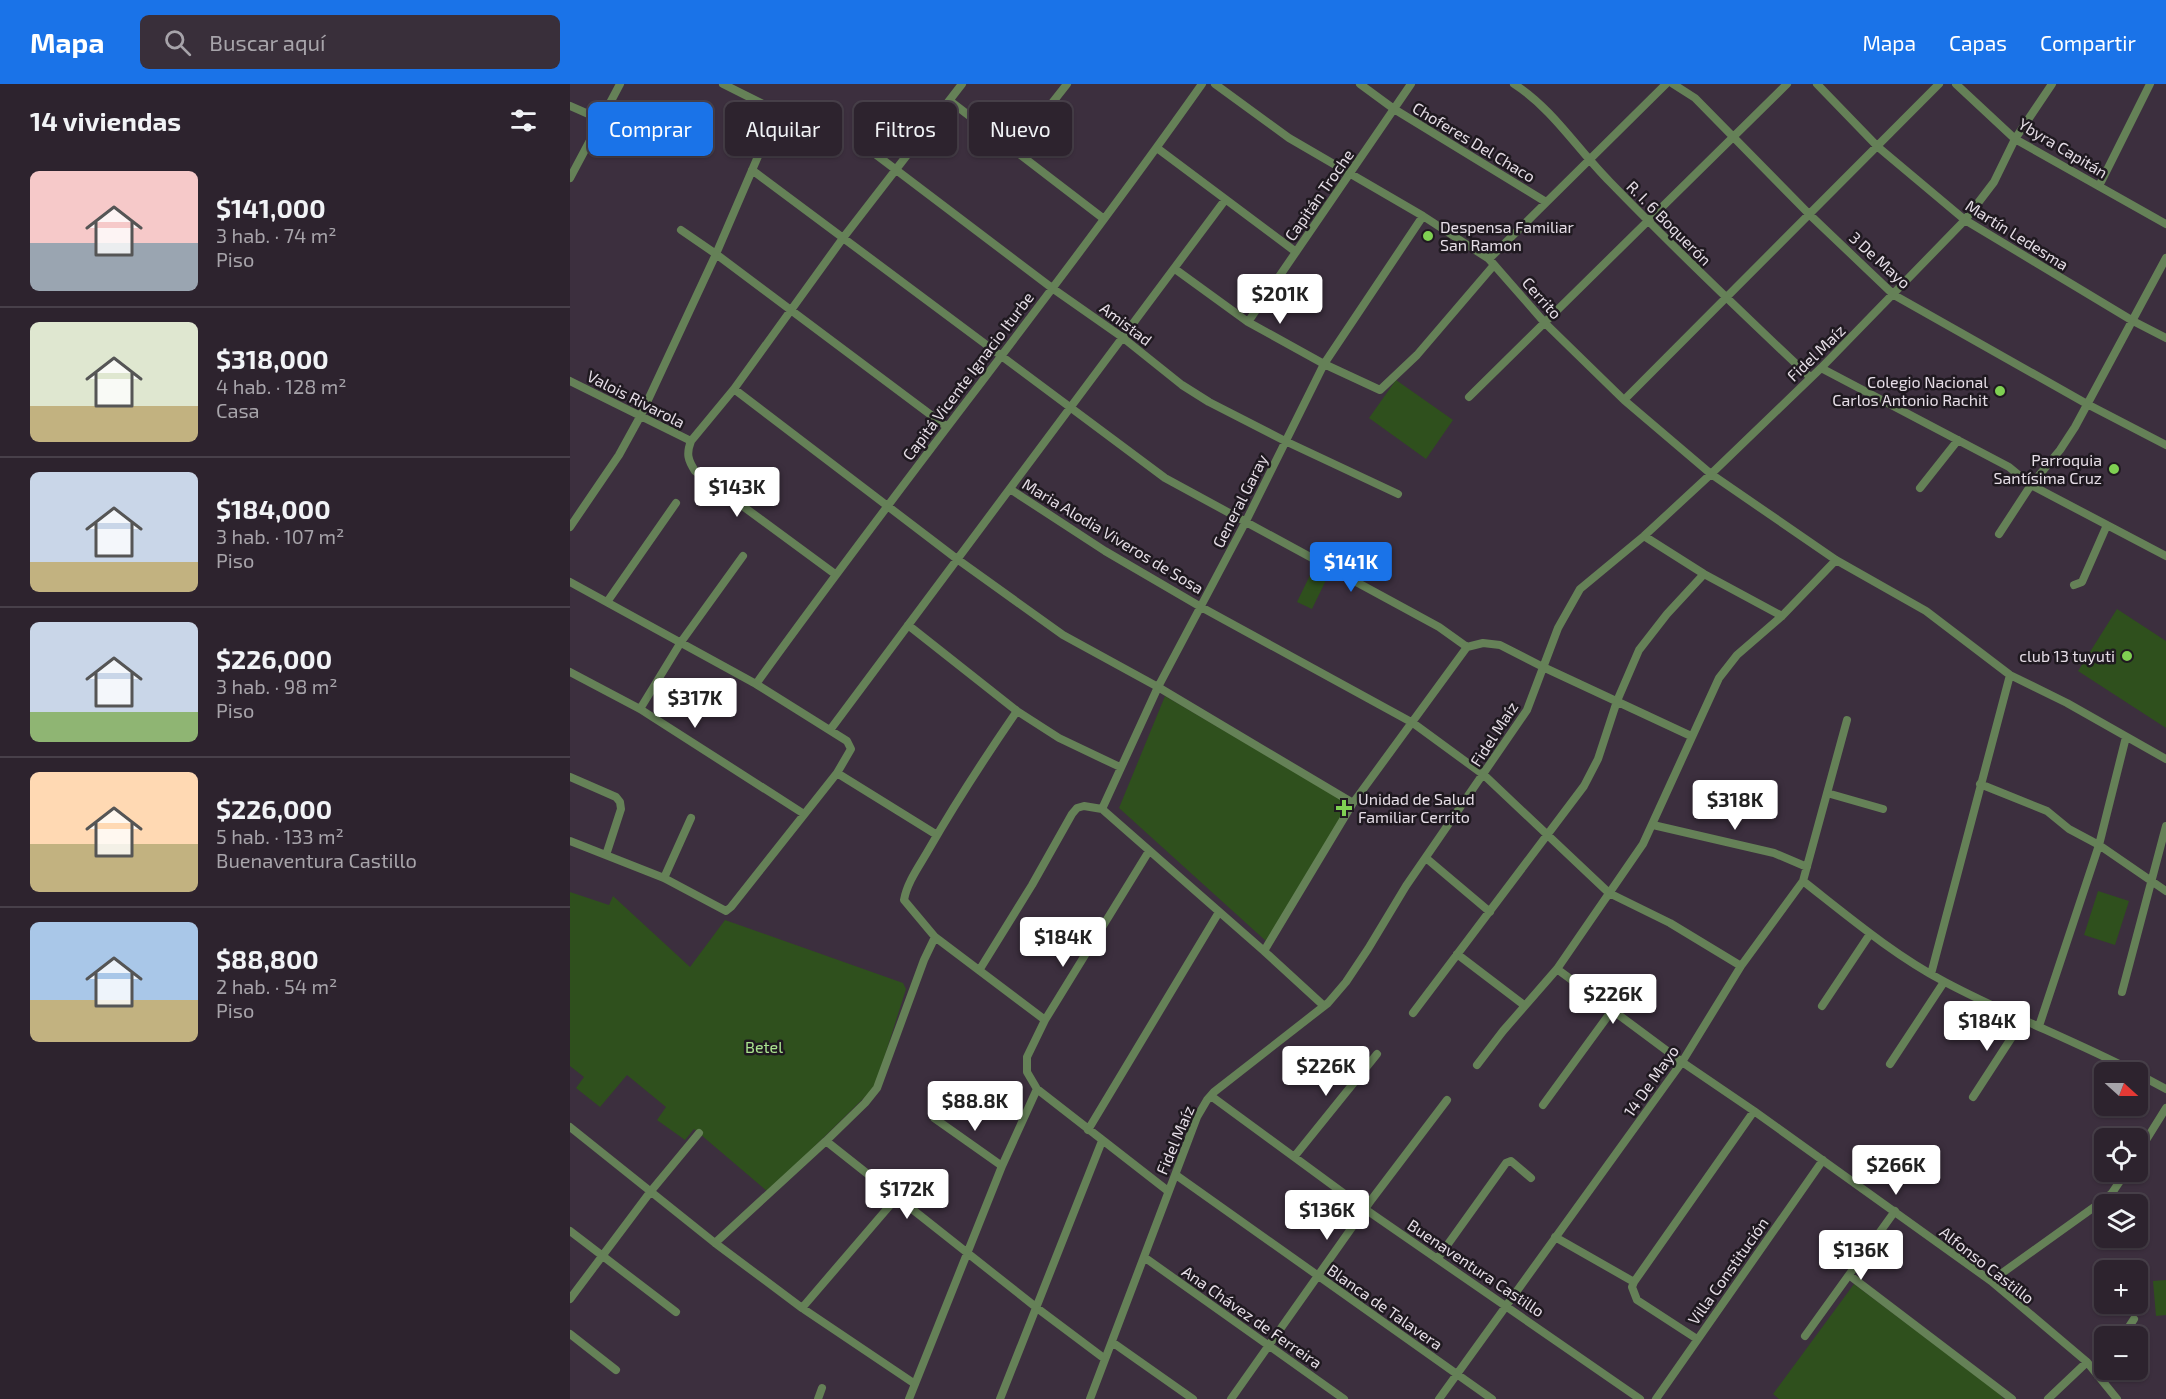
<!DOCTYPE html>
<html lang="es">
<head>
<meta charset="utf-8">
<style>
	body { margin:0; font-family:"Exo 2",sans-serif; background:#392f3a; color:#f1f3f6; height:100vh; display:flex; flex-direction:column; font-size:22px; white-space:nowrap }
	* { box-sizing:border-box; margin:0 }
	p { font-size:20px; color:#a7a4aa }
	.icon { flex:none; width:33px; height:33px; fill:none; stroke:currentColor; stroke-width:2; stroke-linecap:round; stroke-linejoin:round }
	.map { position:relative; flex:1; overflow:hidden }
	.sheet { display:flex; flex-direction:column; background:#2d232e; width:570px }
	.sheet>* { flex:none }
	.banner { position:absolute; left:18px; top:18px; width:570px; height:54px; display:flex; gap:12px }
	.needle { width:39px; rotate:111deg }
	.buttons { position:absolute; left:1524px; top:978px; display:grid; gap:12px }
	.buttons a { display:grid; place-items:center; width:54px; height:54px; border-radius:9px; background:#2d232e; box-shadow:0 2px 4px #0004,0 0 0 2px #48404a; font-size:30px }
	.price { position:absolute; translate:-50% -51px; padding:0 14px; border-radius:6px; background:#fff; color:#222; font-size:20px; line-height:39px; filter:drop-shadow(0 2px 3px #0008) }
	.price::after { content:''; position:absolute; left:50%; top:36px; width:18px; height:14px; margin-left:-9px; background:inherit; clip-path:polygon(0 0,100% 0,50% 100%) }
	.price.selected { background:#1a73e8; color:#fff }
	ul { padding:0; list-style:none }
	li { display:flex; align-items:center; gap:18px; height:150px; padding:0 30px }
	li+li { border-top:2px solid #48404a }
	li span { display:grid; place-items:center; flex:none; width:168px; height:120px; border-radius:9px; color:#555 }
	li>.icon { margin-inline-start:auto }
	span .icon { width:72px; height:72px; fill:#fffc; stroke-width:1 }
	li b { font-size:26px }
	h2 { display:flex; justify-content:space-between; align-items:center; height:72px; padding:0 30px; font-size:26px }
	.chip { padding:0 21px; border-radius:9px; background:#2d232e; box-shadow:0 2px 4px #0004,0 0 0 2px #48404a; font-size:21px; line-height:54px }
	.chip.selected { background:#1a73e8; color:#fff }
	header { display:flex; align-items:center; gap:36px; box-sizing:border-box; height:84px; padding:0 30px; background:#1a73e8; color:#fff }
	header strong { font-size:28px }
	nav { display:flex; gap:33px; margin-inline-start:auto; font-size:21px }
	.search { width:420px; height:54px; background:#392f3a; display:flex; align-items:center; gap:15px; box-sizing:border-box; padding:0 21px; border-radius:9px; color:#a7a4aa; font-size:22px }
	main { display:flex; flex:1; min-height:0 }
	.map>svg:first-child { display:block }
	.green { fill:#2f501d }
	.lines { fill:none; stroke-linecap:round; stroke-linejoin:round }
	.minor { stroke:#658157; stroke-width:8 }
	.poi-dot { fill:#7fd052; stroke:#1f1920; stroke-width:2 }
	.labels { text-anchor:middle; stroke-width:5; stroke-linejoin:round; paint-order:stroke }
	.street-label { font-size:16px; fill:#e5dde6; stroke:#1f1920 }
	.poi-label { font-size:16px; fill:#e5dde6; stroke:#1f1920; text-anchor:end }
	.park-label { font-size:16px; fill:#aae38f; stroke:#1f1920 }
</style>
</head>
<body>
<header>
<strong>Mapa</strong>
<div class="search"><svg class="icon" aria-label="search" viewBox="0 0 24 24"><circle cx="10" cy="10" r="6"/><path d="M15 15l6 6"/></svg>Buscar aquí</div>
<nav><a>Mapa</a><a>Capas</a><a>Compartir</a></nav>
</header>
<main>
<section class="sheet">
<h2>14 viviendas<svg class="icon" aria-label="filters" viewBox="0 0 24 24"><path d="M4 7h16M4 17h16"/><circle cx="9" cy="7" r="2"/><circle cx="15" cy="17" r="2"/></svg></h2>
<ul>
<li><span style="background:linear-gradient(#f6c9c9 60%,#9aa5b1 0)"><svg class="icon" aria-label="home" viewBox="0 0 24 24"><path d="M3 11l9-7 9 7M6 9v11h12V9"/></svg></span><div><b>$141,000</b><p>3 hab. · 74 m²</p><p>Piso</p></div></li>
<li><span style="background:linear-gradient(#dfe7d0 70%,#c2b280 0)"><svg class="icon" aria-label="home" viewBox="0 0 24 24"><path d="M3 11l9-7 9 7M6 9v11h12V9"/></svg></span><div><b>$318,000</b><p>4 hab. · 128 m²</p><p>Casa</p></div></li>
<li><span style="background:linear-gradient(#c9d6e8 75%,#c2b280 0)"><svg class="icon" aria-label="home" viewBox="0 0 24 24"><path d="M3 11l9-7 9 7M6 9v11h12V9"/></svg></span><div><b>$184,000</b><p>3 hab. · 107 m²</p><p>Piso</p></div></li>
<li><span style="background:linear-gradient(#c9d6e8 75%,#8fb573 0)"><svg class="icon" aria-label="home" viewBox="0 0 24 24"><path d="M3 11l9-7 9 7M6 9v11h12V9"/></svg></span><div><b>$226,000</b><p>3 hab. · 98 m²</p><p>Piso</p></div></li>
<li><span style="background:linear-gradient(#ffd9b3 60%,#c2b280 0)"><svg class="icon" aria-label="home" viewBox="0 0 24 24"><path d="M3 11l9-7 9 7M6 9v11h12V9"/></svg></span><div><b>$226,000</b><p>5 hab. · 133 m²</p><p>Buenaventura Castillo</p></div></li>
<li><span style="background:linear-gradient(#a9c7e8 65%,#c2b280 0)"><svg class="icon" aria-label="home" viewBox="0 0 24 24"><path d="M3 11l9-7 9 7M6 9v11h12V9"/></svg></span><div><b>$88,800</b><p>2 hab. · 54 m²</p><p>Piso</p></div></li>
</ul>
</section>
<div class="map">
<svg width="1596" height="1315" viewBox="0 0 1596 1315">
	<rect width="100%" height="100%" fill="#3c2f3e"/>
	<path class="green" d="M826,296L883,336L856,375L799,334Z
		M743,485L758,492L742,525L727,518Z
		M1547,525L1596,557V644L1508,587Z
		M595,612L779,720L697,858L549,724Z
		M1528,807L1559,817L1545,861L1514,851Z
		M0,808L39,821L43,812L120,883L155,836L333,899L336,905L305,1003L198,1108L124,1045L115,1056L87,1036L96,1023L57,991L30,1023L6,1004L14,993L0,982Z
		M1596,1196V1231L1586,1232L1583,1197Z
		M1284,1200L1425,1306L1434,1315H1209L1203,1310Z"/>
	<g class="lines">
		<path class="minor" d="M645,0L719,54L853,132L919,175L975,239L1054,316L1141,390L1266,476L1356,527L1440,591L1497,619L1596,675
			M790,0L824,25L976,118
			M944,0C983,25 1007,65 1040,98C1105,165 1172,229 1240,293
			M1103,0L1125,14L1240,131L1324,211L1517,320L1596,361
			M1247,0L1308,63L1395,136L1563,237L1596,254
			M1386,0L1445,55L1596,140
			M380,17L534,135
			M0,22L32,36
			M288,57L482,204L552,253L612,301L639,318L715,357L828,410
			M587,64L726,168
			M445,66L497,0
			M182,86L595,394L869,543L897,563
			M0,94L50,0
			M1529,102L1580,0
			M111,146L146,170L377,343
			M919,175L1096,0
			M605,185L678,238L754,280L810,306L847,271L924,181
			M678,238L841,0
			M1251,284L1439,383L1461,401L1596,472
			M0,297L121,357
			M164,305L387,475L493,551L588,603L783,719L897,563L913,559L930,561L973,583L1121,652
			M899,313L1217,0
			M1054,316L1369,0
			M1350,404L1388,356
			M440,405L535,467L631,523L843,639L914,691L1039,809L1100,839L1171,882
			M0,443L49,371L71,331L146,170L204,35V27L197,22L153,0
			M1429,450L1461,401L1490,366L1505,343L1596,174
			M1074,452L1134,490L1212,532
			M265,490L125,387C118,376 116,370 121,357L164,305L273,154L392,0
			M0,498L186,600L277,657L281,665L267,689L161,823L156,827L94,794L0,757
			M1504,501L1512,498L1537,441
			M37,518L106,419
			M338,541L447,627L489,654L550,683
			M0,588L70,625L234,730
			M186,600C331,398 488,204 632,0
			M70,625L111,558L173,472
			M447,627C416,672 386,718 359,765C350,781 337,798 334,816L365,853L475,936
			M260,646L655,116
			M267,689L367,751
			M0,693L46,713L50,718L51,725L36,771
			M1410,700L1477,727L1499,745L1529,761L1596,807
			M1257,709L1313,725
			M532,725L588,603L676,437L754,280L853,132
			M1083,741L1204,769L1237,783
			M856,774L920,828
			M94,794L121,734
			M1233,797C1279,833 1324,871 1375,898C1437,931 1503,956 1565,988
			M694,867L783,719
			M887,870L954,921
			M410,885L462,801L502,730L507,724L514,722L532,725L694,867L754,922
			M987,885L1112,978L1184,1027L1421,1197L1517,1278L1547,1315
			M1361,890L1440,591
			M1552,908L1596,742
			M1252,922L1300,850
			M843,929L1014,702L1028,675L1047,617L1069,566L1097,530L1134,490
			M1469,942L1529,761L1556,653
			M1320,980L1374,898
			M907,981L933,947L987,885L1073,760L1149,594L1167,571L1212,532L1266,476
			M1568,990L1596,1005
			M467,1005L457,988V973L475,936L579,767
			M641,1012L795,1125L1070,1315
			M1403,1013L1453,936
			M973,1021L1043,925
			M364,1034L432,1082
			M0,1043L145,1159L232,1224L345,1300
			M518,1046L649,828
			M256,1057L295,1019L307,1004L354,876L365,853
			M1568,1069L1596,1024
			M724,1073L807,970
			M606,1091L922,1315
			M0,1147L106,1228
			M985,1153L1064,1198L1062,1203L1067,1216L1127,1255
			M145,1159L256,1057L467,1224L535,1275
			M574,1173L774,1315
			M868,1174L936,1079L941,1077L961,1094
			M1279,1191L1442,1315
			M1421,1197L1534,1116L1542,1109L1556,1088
			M1064,1198L1184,1027
			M0,1215L81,1107L129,1049
			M232,1224L328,1112
			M0,1250L46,1286
			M1235,1252L1325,1127
			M1553,1252L1564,1235
			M542,1258L623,1315
			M1528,1292L1534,1281
			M248,1315L252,1304
			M339,1315L432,1082L467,1005L598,1107
			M430,1315L532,1057
			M520,1315L627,1033L637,1016L644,1008L758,919L776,898L798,865L836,802L957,626L988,544L1010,505L1074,452L1141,390L1251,284L1395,136L1424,98L1445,55L1482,0
			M661,1315L802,1115L877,1016
			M869,1315L1112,978L1171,882L1233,797L1277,636
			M1086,1315L1253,1076
			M1478,1315L1517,1278"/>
	</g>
	<g class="poi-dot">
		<circle cx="858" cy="152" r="6"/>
		<circle cx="1430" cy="307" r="6"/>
		<circle cx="1544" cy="385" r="6"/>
		<circle cx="1557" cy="572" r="6"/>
		<path d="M771 715h6v6h6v6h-6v6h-6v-6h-6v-6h6z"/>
	</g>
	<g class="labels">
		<g class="street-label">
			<text transform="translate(904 58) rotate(31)" y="6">Choferes Del Chaco</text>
			<text transform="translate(1493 64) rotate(31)" y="6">Ybyra Capitán</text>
			<text transform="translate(749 111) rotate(-55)" y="6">Capitán Troche</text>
			<text transform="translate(1099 139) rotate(45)" y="6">R. I. 6 Boquerón</text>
			<text transform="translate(1447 151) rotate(32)" y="6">Martín Ledesma</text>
			<text transform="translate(1310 176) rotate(42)" y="6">3 De Mayo</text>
			<text transform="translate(972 214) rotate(48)" y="6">Cerrito</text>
			<text transform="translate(556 240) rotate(37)" y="6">Amistad</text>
			<text transform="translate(1246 269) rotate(-44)" y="6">Fidel Maíz</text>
			<text transform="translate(398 292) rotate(-53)" y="6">Capitá Vicente Ignacio Iturbe</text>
			<text transform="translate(66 315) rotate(27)" y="6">Valois Rivarola</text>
			<text transform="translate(670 417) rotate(-63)" y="6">General Garay</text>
			<text transform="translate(543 452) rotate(31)" y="6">Maria Alodia Viveros de Sosa</text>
			<text transform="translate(924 650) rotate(-57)" y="6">Fidel Maíz</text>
			<text transform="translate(1081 997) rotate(-55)" y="6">14 De Mayo</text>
			<text transform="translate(605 1056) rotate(-67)" y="6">Fidel Maíz</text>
			<text transform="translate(1417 1181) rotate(38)" y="6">Alfonso Castillo</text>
			<text transform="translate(906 1184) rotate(34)" y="6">Buenaventura Castillo</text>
			<text transform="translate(1158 1187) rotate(-55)" y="6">Villa Constitución</text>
			<text transform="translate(815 1223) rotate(35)" y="6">Blanca de Talavera</text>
			<text transform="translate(682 1233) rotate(35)" y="6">Ana Chávez de Ferreira</text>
		</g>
		<g class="poi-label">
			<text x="870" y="149" text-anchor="start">Despensa Familiar<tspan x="870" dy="18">San Ramon</tspan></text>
			<text x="1418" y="304">Colegio Nacional<tspan x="1418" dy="18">Carlos Antonio Rachit</tspan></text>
			<text x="1532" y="382">Parroquia<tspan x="1532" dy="18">Santísima Cruz</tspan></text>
			<text x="1545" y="578">club 13 tuyuti</text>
			<text x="788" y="721" text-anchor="start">Unidad de Salud<tspan x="788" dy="18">Familiar Cerrito</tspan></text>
		</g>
		<g class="park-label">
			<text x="194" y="969">Betel</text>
		</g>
	</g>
</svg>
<div class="buttons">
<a><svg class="needle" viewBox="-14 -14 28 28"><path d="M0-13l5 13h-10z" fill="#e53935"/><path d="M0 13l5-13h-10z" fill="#a7a4aa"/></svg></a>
<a><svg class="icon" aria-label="locate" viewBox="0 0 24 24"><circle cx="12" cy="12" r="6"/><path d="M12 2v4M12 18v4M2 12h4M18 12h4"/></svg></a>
<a><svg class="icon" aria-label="layers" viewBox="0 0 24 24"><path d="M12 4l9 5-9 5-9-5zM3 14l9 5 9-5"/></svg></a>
<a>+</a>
<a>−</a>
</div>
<b class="price" style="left:710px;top:241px">$201K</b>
<b class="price" style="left:167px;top:434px">$143K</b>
<b class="price selected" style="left:781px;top:509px">$141K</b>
<b class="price" style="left:125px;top:645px">$317K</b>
<b class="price" style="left:1165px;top:747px">$318K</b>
<b class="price" style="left:493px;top:884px">$184K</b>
<b class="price" style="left:1043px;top:941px">$226K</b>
<b class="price" style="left:1417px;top:968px">$184K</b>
<b class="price" style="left:756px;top:1013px">$226K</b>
<b class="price" style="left:405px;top:1048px">$88.8K</b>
<b class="price" style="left:1326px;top:1112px">$266K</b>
<b class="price" style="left:337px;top:1136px">$172K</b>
<b class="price" style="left:757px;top:1157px">$136K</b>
<b class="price" style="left:1291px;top:1197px">$136K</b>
<div class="banner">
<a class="chip selected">Comprar</a>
<a class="chip">Alquilar</a>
<a class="chip">Filtros</a>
<a class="chip">Nuevo</a>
</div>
</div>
</main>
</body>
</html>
